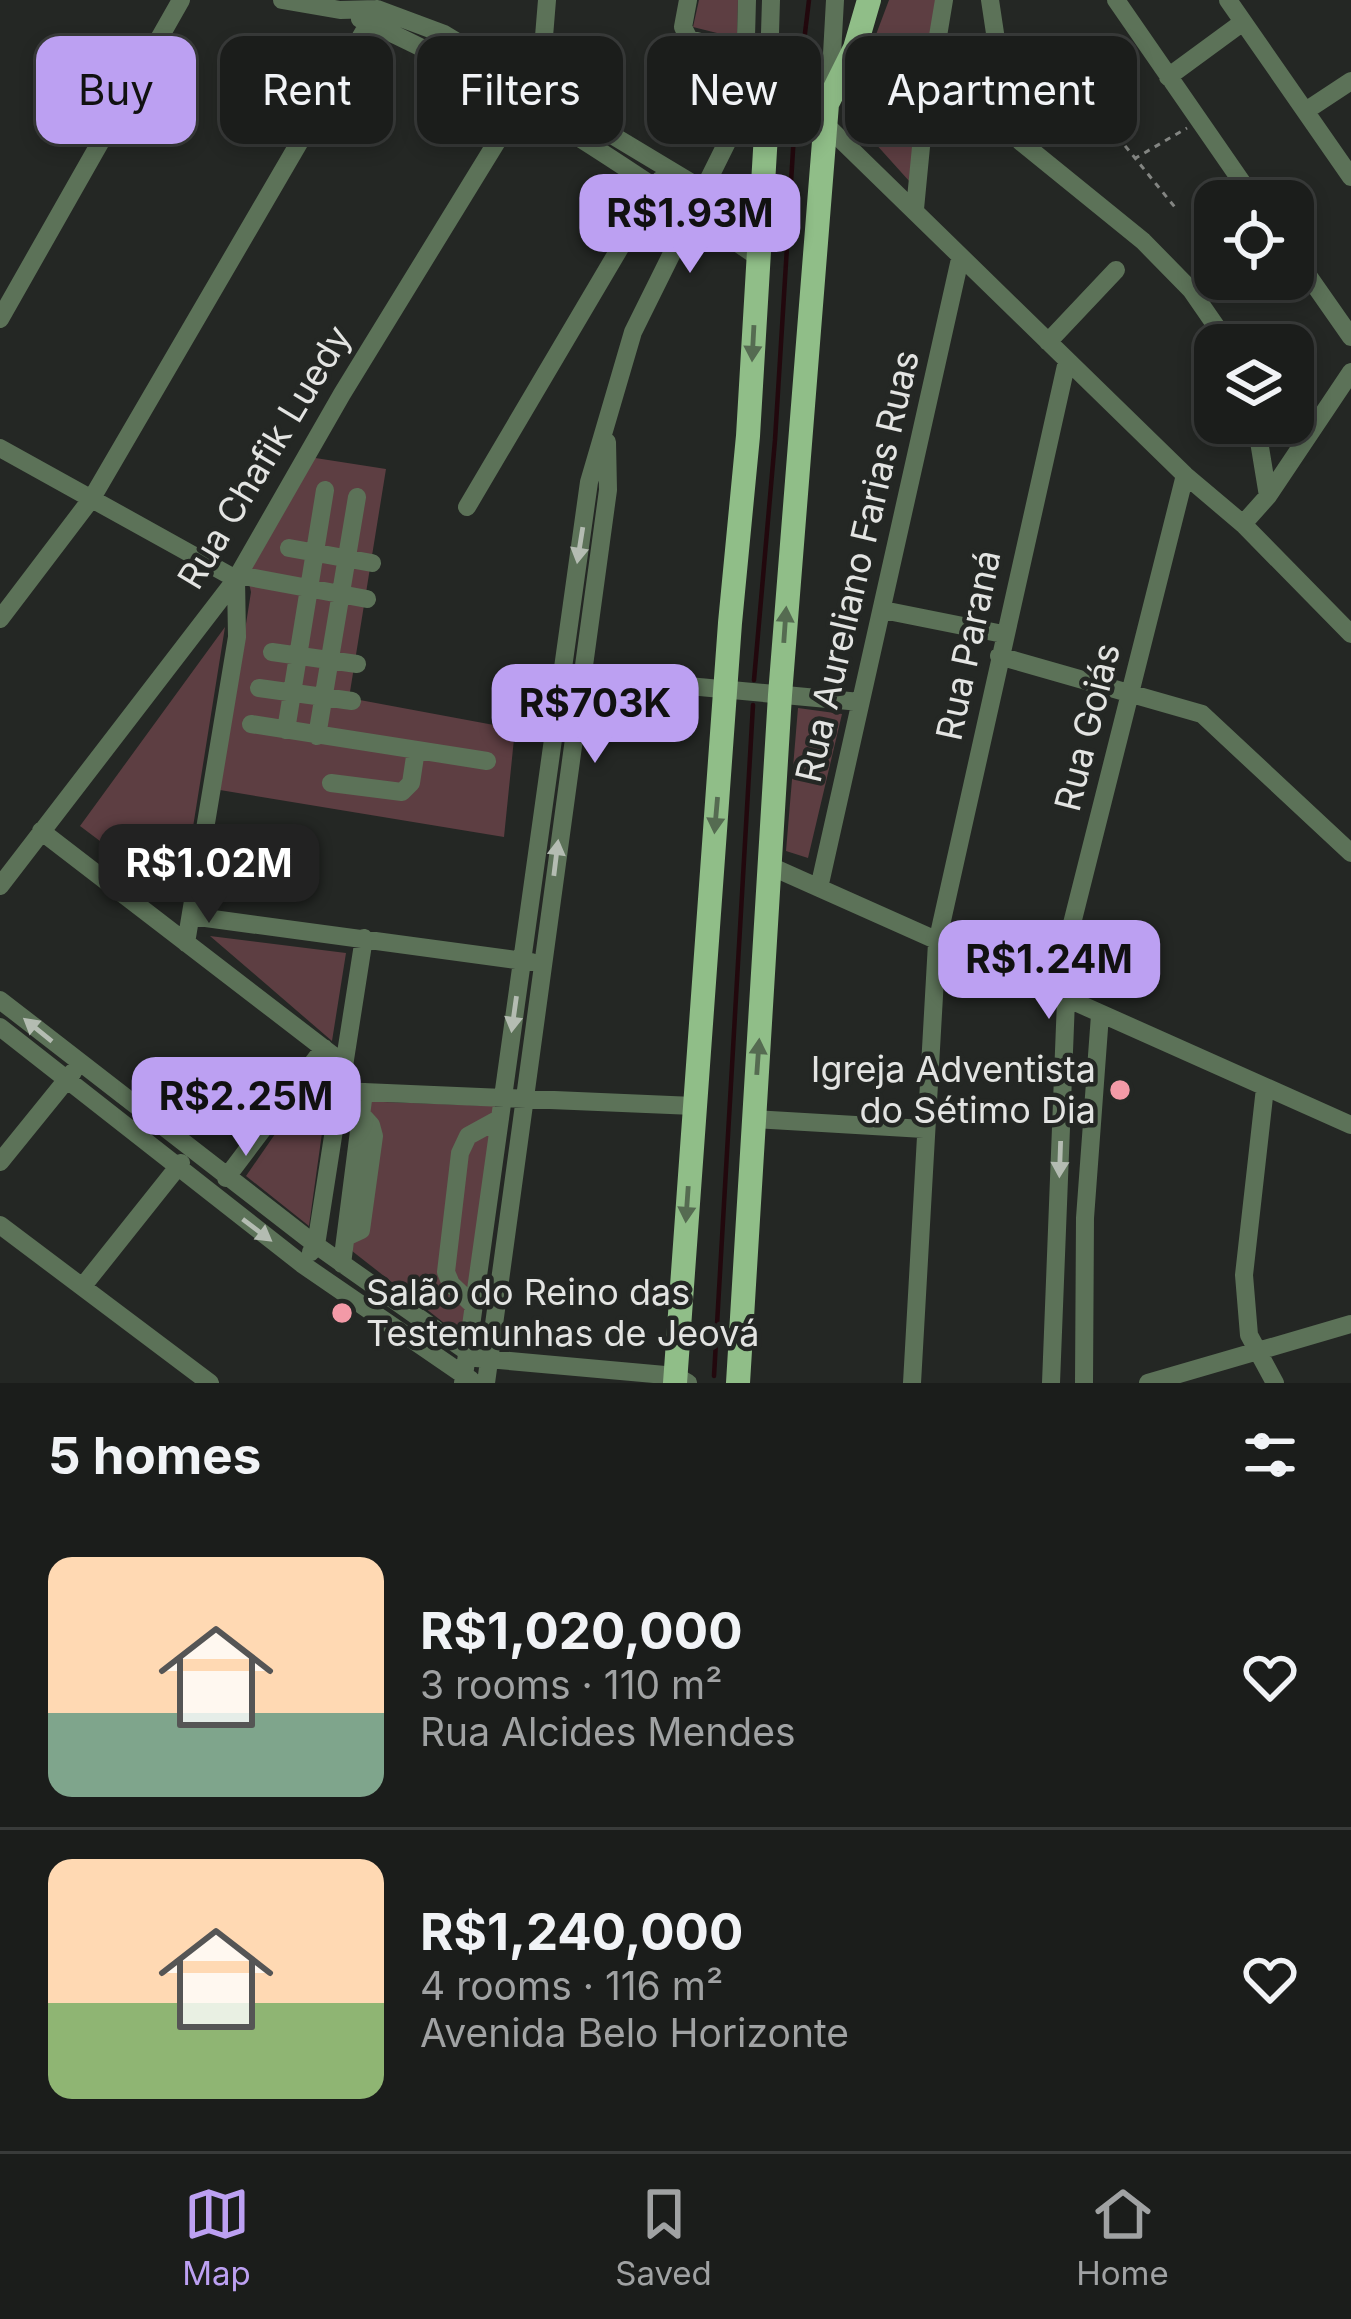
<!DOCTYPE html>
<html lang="en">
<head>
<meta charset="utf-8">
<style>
	body { margin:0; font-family:Inter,sans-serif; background:#242624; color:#f1f3f6; height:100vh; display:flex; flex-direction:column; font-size:45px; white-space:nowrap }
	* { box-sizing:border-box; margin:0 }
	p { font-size:39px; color:#a0a2a3 }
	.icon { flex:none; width:66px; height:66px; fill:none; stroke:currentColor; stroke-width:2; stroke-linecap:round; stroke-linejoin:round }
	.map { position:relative; height:1383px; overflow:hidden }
	.panel { display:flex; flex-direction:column; background:#1b1d1b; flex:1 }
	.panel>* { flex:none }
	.guide { position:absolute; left:36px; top:36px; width:1281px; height:108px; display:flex; gap:24px }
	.tools { position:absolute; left:1194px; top:180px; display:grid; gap:24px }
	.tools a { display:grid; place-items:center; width:120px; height:120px; border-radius:24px; background:#1b1d1b; box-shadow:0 6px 18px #0003,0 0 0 3px #393b3a; font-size:60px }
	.price { position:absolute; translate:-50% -102px; padding:0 27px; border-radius:24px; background:#bca0f2; color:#111; font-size:39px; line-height:78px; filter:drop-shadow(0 3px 6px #0008) }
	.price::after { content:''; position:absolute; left:50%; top:72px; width:36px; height:27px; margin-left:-18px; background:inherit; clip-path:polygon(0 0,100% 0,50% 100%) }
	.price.active { background:#222; color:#fff }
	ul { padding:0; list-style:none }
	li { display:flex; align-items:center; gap:36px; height:300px; padding:0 48px }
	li+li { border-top:3px solid #393b3a }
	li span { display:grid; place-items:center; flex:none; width:336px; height:240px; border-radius:24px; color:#555 }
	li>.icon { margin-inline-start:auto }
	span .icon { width:144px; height:144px; fill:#fffc; stroke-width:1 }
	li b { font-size:51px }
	h2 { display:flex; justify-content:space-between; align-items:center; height:144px; padding:0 48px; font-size:51px }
	.tag { padding:0 42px; border-radius:24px; background:#1b1d1b; box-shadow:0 6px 18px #0003,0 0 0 3px #393b3a; font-size:42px; line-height:108px }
	.tag.active { background:#bca0f2; color:#111 }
	.tabs { display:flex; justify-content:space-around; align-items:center; height:168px; border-top:3px solid #393b3a; background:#1b1d1b; font-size:33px; color:#a0a2a3 }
	.tabs a { display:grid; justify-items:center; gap:6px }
	.tabs .active { color:#bca0f2 }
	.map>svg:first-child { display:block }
	.green { fill:#5d3e42 }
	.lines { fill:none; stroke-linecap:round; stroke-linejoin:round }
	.stream { stroke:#22080d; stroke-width:4.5 }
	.path { stroke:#838582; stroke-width:3; stroke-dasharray:6 6; stroke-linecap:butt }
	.minor { stroke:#5c7258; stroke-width:18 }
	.major { stroke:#90be88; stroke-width:24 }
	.oneway { fill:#556b51 }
	.oneway2 { fill:#b4bcb2 }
	.poi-dot { fill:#f39aa7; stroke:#242724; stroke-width:4.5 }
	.labels { text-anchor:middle; stroke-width:9; stroke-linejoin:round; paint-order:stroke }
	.street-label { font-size:36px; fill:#e3e4e2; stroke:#242724 }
	.poi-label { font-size:36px; fill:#e3e4e2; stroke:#242724; text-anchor:end }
</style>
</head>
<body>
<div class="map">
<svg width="1351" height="1383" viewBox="0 0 1351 1383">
	<rect width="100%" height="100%" fill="#242724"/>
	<path class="green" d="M699,0H738L737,38L693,27Z
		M889,0H938L910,182L847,112Z
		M309,457L386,469L349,698L515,729L504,837L220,790L251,592L245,565Z
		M225,627L181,902L80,826Z
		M798,708L842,714L808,858L786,851Z
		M210,936L346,953L332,1041Z
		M311,1082L328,1090L309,1226L246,1176Z
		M356,1101L495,1106L462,1337L338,1240Z"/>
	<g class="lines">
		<path class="stream" d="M798,91L809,0
			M754,680L775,440L795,118
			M714,1376L753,705"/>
		<path class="path" d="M1057,62L1178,211
			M1134,159L1187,128"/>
		<path class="minor" d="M282,0L340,10L377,9L444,34L705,191L760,231
			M688,0L683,27L689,39L745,54
			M990,0L1007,113L1021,142L1143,241L1191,290L1229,345
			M1116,0L1255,201
			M1228,0L1351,177
			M360,19C501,80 632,171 758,257
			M1168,77L1243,22
			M830,91L835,0
			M744,109L747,0
			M1307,110L1351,81
			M923,126L1011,127
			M828,127L1185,475L1243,524L1351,634
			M915,209L923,126L944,0
			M1293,254L1351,337
			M0,319L181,0
			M1048,342L1116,270
			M1256,423L1268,496
			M0,448L236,579
			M467,507L660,180
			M1243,524L1268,496L1351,372
			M289,548L372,563
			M238,575L367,599
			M883,610L1003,634
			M0,619L92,498L377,9
			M272,652L357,664
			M999,656L1202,714L1351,853
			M570,675L860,702
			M259,688L352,701
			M251,724L487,761
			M286,730L325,490
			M317,736L357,497
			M331,783L402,792L411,783L416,750
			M41,831L344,1064
			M770,866L1351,1125
			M0,886L236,579L342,394L531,86L542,61L547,0
			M819,888L960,259
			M191,916L531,962
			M186,943L237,637L236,579
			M1054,995L1185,475
			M0,1000L316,1245L476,1358L676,1376L688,1383
			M0,1027L302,1264L471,1380
			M1265,1088L1244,1275L1249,1335L1275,1383
			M340,1091L694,1106
			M754,1119L924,1129
			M0,1162L73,1072
			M226,1178L324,1048
			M0,1225L210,1383
			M346,1237L361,1230L374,1136L371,1125L361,1114
			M311,1252L316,1245L364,938
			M342,1264L364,1092
			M83,1286L181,1163
			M474,1306L451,1284L446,1272L460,1153L468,1136L499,1119
			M463,1383L589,482L633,332L740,116L749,106L768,100L771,0
			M486,1383L608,490L607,442
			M912,1383L937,943L1067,361
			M1051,1383L1066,1000
			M1084,1383L1085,1218L1100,1015
			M1148,1383L1351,1324"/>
		<path class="major" d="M675,1383L730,623L748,436L768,100L827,104
			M738,1383L780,695L827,104L855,48L869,0"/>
	</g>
	<defs><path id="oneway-solid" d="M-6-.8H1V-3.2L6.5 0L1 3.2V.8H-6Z" transform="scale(3)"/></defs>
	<g class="oneway">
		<use href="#oneway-solid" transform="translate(753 343) rotate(93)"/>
		<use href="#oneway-solid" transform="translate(785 625) rotate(-86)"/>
		<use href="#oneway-solid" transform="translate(716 815) rotate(95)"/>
		<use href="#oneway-solid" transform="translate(758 1057) rotate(-86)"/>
		<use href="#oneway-solid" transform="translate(687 1204) rotate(94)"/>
	</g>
	<g class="oneway2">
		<use href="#oneway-solid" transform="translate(580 545) rotate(99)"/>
		<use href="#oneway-solid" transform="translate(556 858) rotate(-83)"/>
		<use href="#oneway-solid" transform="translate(514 1014) rotate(98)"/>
		<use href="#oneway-solid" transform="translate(38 1030) rotate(-141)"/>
		<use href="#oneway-solid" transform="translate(1060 1159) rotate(92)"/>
		<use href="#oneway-solid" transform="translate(257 1230) rotate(37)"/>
	</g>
	<g class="poi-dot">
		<circle cx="1120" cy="1090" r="12"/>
		<circle cx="342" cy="1313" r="12"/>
	</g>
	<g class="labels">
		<g class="street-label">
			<text transform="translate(264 457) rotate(-59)" y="13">Rua Chafik Luedy</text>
			<text transform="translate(857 566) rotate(-77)" y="13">Rua Aureliano Farias Ruas</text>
			<text transform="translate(968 645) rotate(-78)" y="13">Rua Paraná</text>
			<text transform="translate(1087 727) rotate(-76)" y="13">Rua Goiás</text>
		</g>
		<g class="poi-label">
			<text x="1096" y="1082">Igreja Adventista<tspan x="1096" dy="41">do Sétimo Dia</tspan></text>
			<text x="366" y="1305" text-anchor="start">Salão do Reino das<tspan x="366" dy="41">Testemunhas de Jeová</tspan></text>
		</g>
	</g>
</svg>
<div class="tools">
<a><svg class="icon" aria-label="locate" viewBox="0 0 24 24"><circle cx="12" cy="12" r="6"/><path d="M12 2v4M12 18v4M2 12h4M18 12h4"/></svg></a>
<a><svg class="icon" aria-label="layers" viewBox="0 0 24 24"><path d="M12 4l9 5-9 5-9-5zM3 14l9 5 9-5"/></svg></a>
</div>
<b class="price" style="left:690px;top:276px">R$1.93M</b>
<b class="price" style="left:595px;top:766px">R$703K</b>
<b class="price active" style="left:209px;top:926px">R$1.02M</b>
<b class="price" style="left:1049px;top:1022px">R$1.24M</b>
<b class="price" style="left:246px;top:1159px">R$2.25M</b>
<div class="guide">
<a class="tag active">Buy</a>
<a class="tag">Rent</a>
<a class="tag">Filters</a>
<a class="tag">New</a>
<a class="tag">Apartment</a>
</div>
</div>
<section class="panel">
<h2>5 homes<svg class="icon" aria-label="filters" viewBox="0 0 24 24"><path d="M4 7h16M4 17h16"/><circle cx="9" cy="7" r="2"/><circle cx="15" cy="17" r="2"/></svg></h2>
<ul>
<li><span style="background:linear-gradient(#ffd9b3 65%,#7fa58c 0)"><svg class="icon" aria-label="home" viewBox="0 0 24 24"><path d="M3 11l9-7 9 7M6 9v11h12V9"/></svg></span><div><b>R$1,020,000</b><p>3 rooms · 110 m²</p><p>Rua Alcides Mendes</p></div><svg class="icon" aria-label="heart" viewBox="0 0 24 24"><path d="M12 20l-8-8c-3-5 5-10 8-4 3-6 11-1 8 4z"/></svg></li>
<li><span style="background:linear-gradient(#ffd9b3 60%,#8fb573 0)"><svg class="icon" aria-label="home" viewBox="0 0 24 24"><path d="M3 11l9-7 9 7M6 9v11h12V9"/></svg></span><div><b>R$1,240,000</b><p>4 rooms · 116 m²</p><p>Avenida Belo Horizonte</p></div><svg class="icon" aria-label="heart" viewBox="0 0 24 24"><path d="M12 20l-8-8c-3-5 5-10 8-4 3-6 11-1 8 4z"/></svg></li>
</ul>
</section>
<nav class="tabs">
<a class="active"><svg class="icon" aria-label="map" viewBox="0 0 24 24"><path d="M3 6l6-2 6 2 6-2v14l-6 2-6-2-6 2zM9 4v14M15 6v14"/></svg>Map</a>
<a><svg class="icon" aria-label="saved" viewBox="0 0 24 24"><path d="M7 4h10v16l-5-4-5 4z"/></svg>Saved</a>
<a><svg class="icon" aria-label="home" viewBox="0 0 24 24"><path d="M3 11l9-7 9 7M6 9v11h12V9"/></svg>Home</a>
</nav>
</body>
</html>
